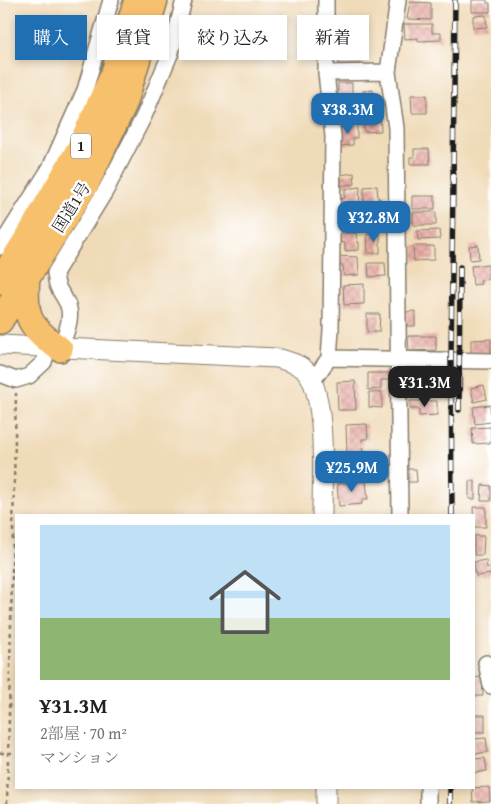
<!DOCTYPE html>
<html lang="ja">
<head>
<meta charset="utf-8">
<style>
	body { margin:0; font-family:"Gentium Book Plus","Noto Serif JP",serif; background:#f2f2f2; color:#222; height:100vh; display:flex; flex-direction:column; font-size:19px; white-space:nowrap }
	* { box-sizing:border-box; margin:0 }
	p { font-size:16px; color:#767676 }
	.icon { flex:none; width:28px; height:28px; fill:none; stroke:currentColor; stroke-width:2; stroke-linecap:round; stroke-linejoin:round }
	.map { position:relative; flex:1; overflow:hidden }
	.drawer { position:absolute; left:15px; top:514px; width:460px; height:275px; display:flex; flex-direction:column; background:#fff; border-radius:0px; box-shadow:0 2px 8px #0003 }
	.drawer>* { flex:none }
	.guide { position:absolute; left:15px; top:15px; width:461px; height:45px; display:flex; gap:10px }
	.price { position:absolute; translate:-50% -42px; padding:0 11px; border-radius:10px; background:#1f6fb2; color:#fff; font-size:16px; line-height:32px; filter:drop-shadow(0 1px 2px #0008) }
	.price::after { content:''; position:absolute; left:50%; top:30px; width:15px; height:11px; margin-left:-8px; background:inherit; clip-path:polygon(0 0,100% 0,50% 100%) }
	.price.on { background:#222; color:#fff }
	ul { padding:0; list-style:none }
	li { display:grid; align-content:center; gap:10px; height:265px; padding:0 25px }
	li+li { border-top:1px solid #e0e0e0 }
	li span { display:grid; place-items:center; height:155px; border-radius:0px; color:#555 }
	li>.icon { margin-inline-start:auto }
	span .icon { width:90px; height:90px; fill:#fffc; stroke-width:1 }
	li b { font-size:21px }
	.chip { padding:0 18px; border-radius:0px; background:#fff; box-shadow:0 2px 8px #0003; font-size:18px; line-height:45px }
	.chip.on { background:#1f6fb2; color:#fff }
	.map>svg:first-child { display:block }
	.building { fill:url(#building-cross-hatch) }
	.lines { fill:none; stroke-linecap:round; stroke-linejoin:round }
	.minor-casing { stroke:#867c6a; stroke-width:18 }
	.tertiary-casing { stroke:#867c6a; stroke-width:21 }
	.trunk-casing { stroke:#867c6a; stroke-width:28 }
	.path { stroke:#867c6a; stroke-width:2.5; stroke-dasharray:4 4; stroke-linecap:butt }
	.minor { stroke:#fff; stroke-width:15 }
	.tertiary { stroke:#fff; stroke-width:19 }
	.trunk { stroke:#f7c06c; stroke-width:25 }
	.rail-casing { stroke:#1c1c1c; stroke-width:5.5 }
	.rail { stroke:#fff; stroke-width:4; stroke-dasharray:11; stroke-linecap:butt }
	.labels { text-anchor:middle; stroke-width:5; stroke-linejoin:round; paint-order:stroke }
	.shield { fill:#fff; stroke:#606060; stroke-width:1 }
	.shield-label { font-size:15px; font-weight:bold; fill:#1c1c1c }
	.street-label { font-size:16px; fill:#1c1c1c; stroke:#fff }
</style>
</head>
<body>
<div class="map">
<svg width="491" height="804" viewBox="0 0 491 804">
	<defs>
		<pattern id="building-cross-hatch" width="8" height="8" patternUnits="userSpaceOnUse" patternTransform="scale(1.25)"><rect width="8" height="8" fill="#e9aea7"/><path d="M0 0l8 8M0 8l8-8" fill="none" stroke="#c7958f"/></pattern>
	</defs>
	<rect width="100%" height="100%" fill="#fff"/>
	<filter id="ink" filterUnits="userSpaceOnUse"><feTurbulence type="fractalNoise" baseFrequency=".02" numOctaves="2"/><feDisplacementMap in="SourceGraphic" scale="10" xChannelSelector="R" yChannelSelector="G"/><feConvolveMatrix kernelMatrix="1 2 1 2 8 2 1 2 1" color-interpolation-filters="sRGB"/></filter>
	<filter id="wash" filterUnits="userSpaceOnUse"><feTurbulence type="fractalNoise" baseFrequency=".0096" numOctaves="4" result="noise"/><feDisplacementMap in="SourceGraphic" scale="20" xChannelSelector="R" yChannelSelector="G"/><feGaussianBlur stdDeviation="1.12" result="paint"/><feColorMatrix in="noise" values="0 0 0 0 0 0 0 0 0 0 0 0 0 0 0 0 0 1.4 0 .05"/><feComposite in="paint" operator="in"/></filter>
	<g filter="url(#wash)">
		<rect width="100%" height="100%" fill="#f0dbb9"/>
		<g id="blocks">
			<path class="building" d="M472,0H487V3H490V12H472Z
				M410,2L431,3V20L407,19Z
				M486,15L487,27L473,28V16Z
				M404,24H432V33H441V40L418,41V38L405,39Z
				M339,40H359V64H339Z
				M338,83H352V98H338Z
				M373,90V95H378V99H384L385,106L364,107L363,91Z
				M411,95H427V113H412Z
				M368,110H378V115H380L381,131L364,132V113H368Z
				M357,124V138H353V145L339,146V128H344V125Z
				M414,149H429L430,164H410V157H414Z
				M354,173L355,184L337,186L339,175Z
				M377,186L378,199L380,198L381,204L364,205V187Z
				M360,187L359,206H341L340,199L345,198V189Z
				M412,196H435V209H412Z
				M413,212H436V225H413Z
				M336,215H347L346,229L336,228Z
				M439,230L440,239L418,240L417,231Z
				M337,233H356L357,242H359V250L345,251V243L337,242Z
				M367,234H380V253H368Z
				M478,245L479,259L470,260L469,246Z
				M413,246H434V260L414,261Z
				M338,256L358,257L359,275L344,276L343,266L337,265Z
				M368,263H385L386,276L369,277Z
				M488,265L489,279L480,280L481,284L473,285L471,266Z
				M364,284V304L344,305L343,285Z
				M415,311V326H407L406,312Z
				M367,314H380L379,332H367Z
				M408,336H436V350L409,351Z
				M491,339V353H471V340Z
				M368,373H389V380H381V389L368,390Z
				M355,381L356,410H338L337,382Z
				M484,385L487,399L474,402L471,388Z
				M369,392H382V408L369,407Z
				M410,401H437V415L419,416V409H410Z
				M490,405L491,422L475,424L473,407Z
				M367,424L368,439H362L363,453L347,454L346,425Z
				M491,427V443L473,444L472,428Z
				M407,469H416L417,482H407Z
				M366,481L368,499H362V504L339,506L337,484Z
				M469,481H475V499H469Z
				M482,485L491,486V501H481Z
				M473,507H486V527H474Z
				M474,536H484L483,555H474Z
				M486,560L487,568L491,567V574L476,576V573H474V562Z
				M482,677L483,696H474V678Z
				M474,715H485V732H474Z
				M486,738L488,752L474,754V739Z
				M485,758L487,771L474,773V759Z
				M489,787L490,801L473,802L472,788Z"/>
		</g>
	</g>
	<g filter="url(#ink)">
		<use href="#blocks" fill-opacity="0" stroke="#867c6a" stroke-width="1"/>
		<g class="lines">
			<g class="minor-casing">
				<path id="minor" d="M398,0L388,72L396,128L400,515
					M326,73L388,72
					M0,247L50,168L85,90L111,0
					M60,349C65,335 74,317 67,303C60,289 57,291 55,273L106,190L144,116L171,52L184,0
					M329,358L491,361
					M0,374L16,380L29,376L44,362L48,348
					M312,382L329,358L331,330L333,136L326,73V0
					M486,663L491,686
					M428,804V788"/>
			</g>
			<g class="tertiary-casing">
				<path id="tertiary" d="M0,345L277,358C287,361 301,364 308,373C327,402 322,480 322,515
					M326,788V804"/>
			</g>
			<g class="trunk-casing">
				<path id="trunk" d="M27,276C24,317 27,325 60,349
					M0,281L30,234L78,151L113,75L137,0
					M0,321L87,182L125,102L155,0"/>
			</g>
			<path class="path" d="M0,753H16
				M7,804L16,393"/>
			<use href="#minor" class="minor"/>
			<use href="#tertiary" class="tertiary"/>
			<use href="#trunk" class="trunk"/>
			<g class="rail-casing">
				<path id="rail" d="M459,410L460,267
					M452,515L451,361L455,0
					M450,804V788"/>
			</g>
			<use href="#rail" class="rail"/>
		</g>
	</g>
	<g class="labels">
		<rect class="shield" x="71" y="133.5" width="20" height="25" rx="4"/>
		<g class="shield-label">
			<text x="81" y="151">1</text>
		</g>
		<g class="street-label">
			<text transform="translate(71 207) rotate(-58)" y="6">国道1号</text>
		</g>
	</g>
</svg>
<b class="price" style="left:348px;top:135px">¥38.3M</b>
<b class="price" style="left:374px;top:243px">¥32.8M</b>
<b class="price on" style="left:425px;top:408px">¥31.3M</b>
<b class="price" style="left:352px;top:493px">¥25.9M</b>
<div class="guide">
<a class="chip on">購入</a>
<a class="chip">賃貸</a>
<a class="chip">絞り込み</a>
<a class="chip">新着</a>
</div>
<section class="drawer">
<ul>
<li><span style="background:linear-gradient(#bfe0f5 60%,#8fb573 0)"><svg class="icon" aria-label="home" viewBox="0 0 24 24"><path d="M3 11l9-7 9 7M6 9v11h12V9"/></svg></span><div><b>¥31.3M</b><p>2部屋 · 70 m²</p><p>マンション</p></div></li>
</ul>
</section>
</div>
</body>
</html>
